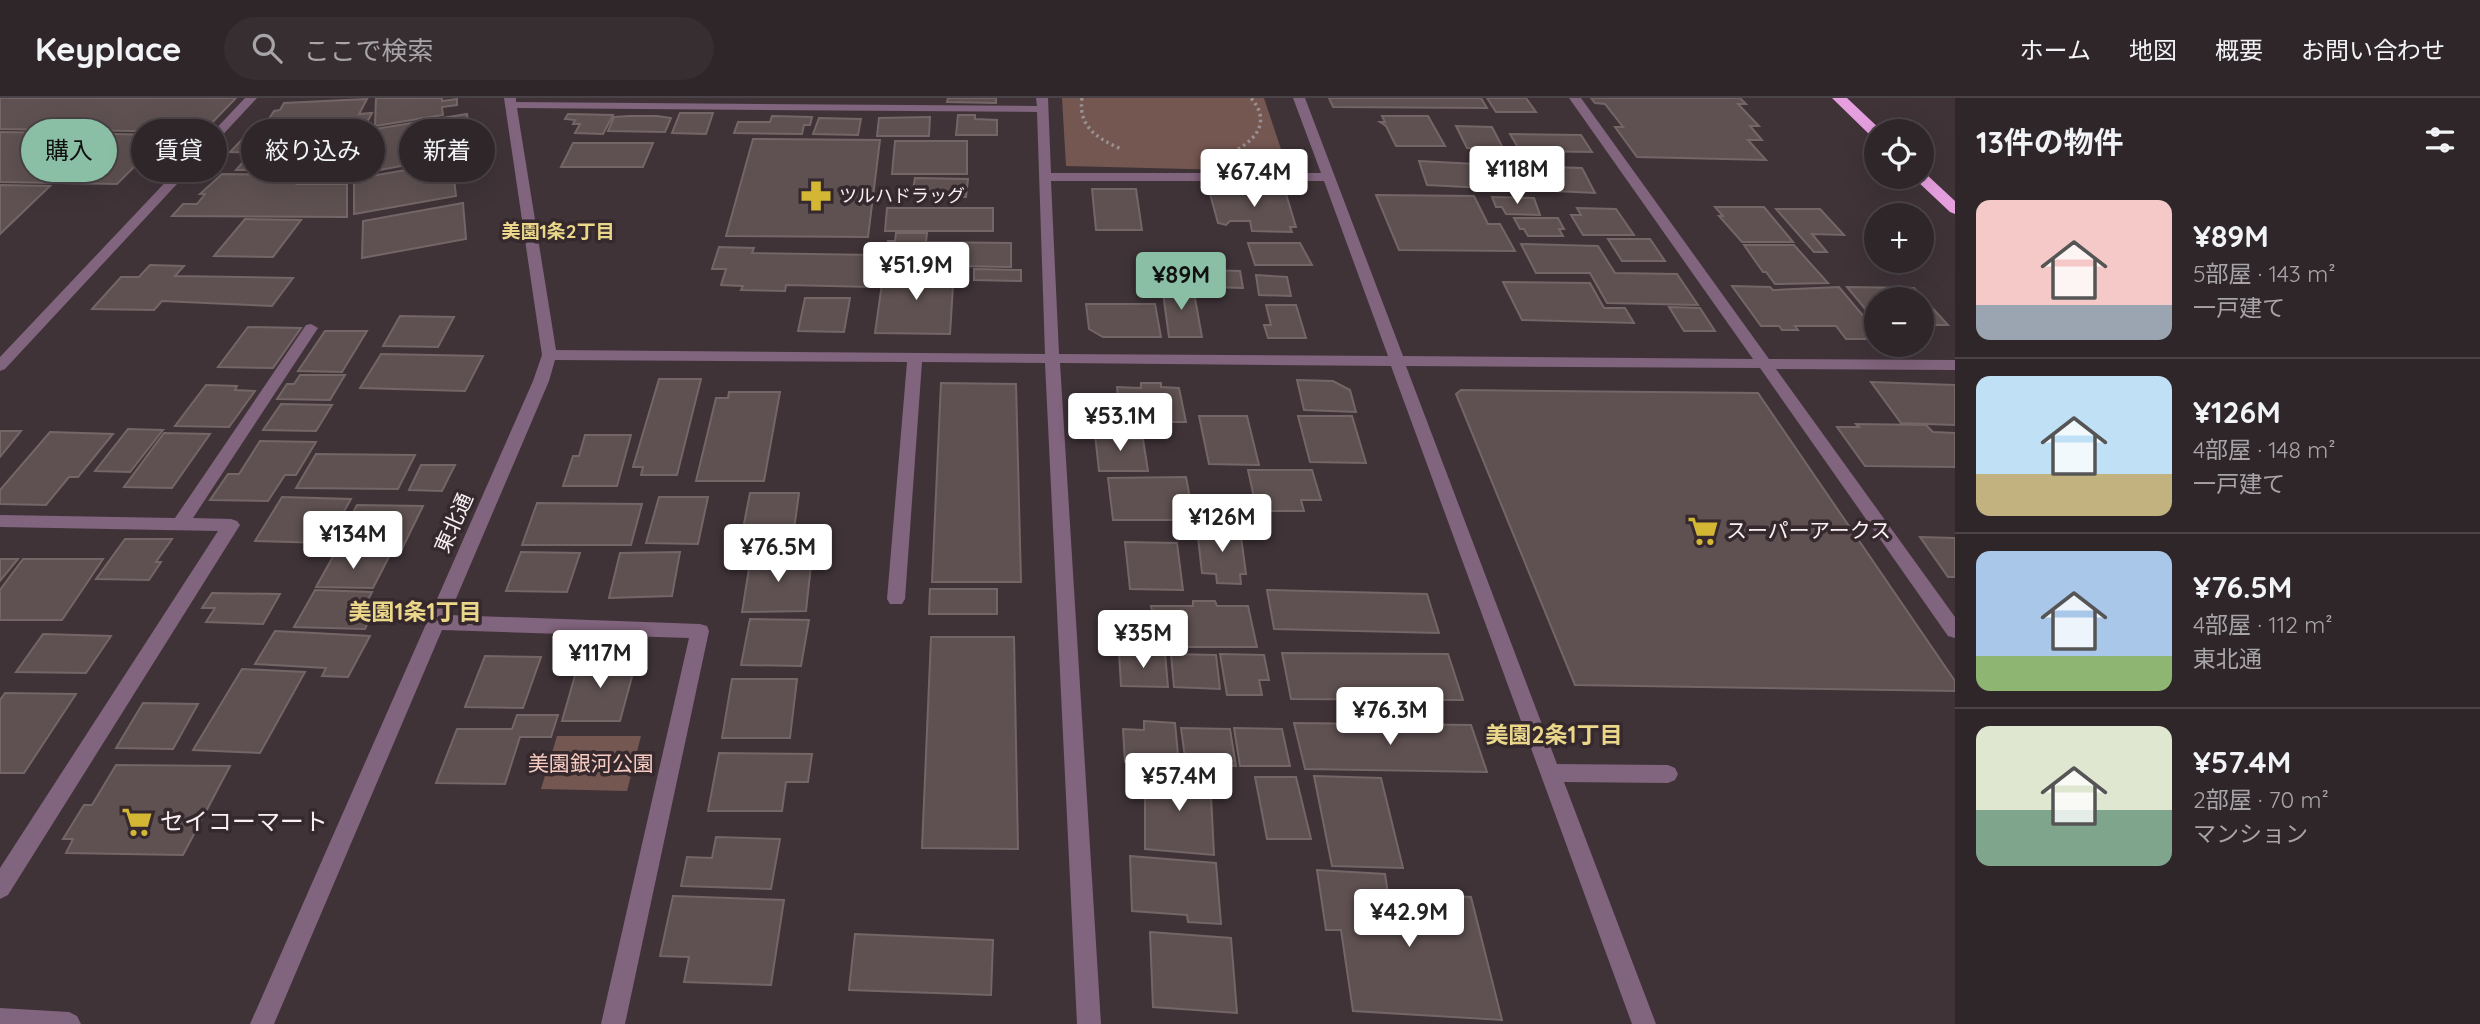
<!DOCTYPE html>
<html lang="ja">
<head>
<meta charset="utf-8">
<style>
	body { margin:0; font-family:Quicksand,"Noto Sans JP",sans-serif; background:#372e32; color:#f1f3f6; height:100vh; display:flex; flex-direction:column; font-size:26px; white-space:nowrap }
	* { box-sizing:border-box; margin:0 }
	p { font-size:23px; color:#a7a5a8 }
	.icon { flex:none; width:38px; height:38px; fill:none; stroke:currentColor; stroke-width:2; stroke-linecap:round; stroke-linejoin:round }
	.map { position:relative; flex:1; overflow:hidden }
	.sheet { display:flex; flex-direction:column; background:#2f262a; width:525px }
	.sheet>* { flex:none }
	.guide { position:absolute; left:21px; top:21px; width:665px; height:63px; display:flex; gap:14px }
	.fabs { position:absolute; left:1864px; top:21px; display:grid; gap:14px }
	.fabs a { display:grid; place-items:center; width:70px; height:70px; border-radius:50%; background:#2f262a; box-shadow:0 7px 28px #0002,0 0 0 2px #4a4347; font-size:35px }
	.price { position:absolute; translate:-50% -60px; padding:0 16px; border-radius:7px; background:#fff; color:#222; font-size:23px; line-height:46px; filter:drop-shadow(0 2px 4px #0008) }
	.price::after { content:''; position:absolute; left:50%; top:42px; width:21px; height:16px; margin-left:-10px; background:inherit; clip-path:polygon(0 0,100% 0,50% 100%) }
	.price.on { background:#8abfa5; color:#111 }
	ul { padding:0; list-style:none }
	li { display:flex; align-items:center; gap:21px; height:175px; padding:0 21px }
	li+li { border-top:2px solid #4a4347 }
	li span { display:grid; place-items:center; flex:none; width:196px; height:140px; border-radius:14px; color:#555 }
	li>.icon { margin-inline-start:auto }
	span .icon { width:84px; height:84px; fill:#fffc; stroke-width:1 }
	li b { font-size:30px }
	h2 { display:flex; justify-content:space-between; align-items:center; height:84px; padding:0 21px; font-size:30px }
	.chip { padding:0 24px; border-radius:32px; background:#2f262a; box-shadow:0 7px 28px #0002,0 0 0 2px #4a4347; font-size:24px; line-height:63px }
	.chip.on { background:#8abfa5; color:#111 }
	header { display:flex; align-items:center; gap:42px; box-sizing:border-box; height:98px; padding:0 35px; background:#2f262a; border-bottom:2px solid #4a4347 }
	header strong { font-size:33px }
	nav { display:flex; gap:38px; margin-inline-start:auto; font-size:24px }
	.search { width:490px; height:63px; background:#372e32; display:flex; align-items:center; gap:18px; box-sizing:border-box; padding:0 24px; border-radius:38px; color:#a7a5a8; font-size:26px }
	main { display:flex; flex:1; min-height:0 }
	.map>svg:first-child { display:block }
	.green { fill:#745750 }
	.building { fill:#5f5152; stroke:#746667; stroke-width:2 }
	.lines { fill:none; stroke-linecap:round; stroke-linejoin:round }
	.path { stroke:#9a9094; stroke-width:3.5; stroke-dasharray:2.5 3.5; stroke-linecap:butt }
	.minor { fill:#81647d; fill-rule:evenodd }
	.highway { fill:#e59fde; fill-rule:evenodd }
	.labels { text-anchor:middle; stroke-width:7; stroke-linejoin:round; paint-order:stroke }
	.far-poi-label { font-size:18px; fill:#f8f0f3; stroke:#35292e; text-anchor:start }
	.far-neighbourhood-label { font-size:19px; font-weight:bold; fill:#ebd789; stroke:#35292e }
	.street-label { font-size:21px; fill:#f8f0f3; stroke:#35292e }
	.poi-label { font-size:21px; fill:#f8f0f3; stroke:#35292e; text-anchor:start }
	.park-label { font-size:21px; fill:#f7cbc1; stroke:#35292e }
	.neighbourhood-label { font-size:23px; font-weight:bold; fill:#ebd789; stroke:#35292e }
	.near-poi-label { font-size:24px; fill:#f8f0f3; stroke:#35292e; text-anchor:start }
</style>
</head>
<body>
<header>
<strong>Keyplace</strong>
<div class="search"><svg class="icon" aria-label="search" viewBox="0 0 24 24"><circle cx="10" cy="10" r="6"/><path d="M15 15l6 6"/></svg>ここで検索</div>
<nav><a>ホーム</a><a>地図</a><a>概要</a><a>お問い合わせ</a></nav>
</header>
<main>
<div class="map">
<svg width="1955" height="926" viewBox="0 0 1955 926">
	<rect width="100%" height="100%" fill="#3f3338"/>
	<path class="green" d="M1062,0H1264L1286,66L1274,73L1066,68Z
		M557,638H641L627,693L541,691Z"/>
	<path class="building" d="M0,0H236L203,34L0,31Z
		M376,0H442V3L457,1V7L442,9L443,17L375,28Z
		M948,0H996V5L947,4Z
		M1329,0H1481L1487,10L1333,9Z
		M1487,0H1526L1536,14H1496Z
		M1591,0H1740L1746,6H1738L1759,28H1750L1762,42H1748L1766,62L1637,59L1615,29H1623L1605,6L1595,5Z
		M367,1L359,16L372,15L365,28L332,30L337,21L267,24L274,13L280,12L284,5Z
		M680,15H713L706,36L672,35Z
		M467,16L472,55L336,80L337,67H331L332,38Z
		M568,16L613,17L603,36L575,35L580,26H573L575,22L565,21Z
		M958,17H975V21L997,22V37H956Z
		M629,18H657L671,20L665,34L608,33L614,19Z
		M772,18L812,19L810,27H804L802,36L734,35L738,24H770Z
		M1382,18H1428L1445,48H1396L1386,28L1380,24H1385Z
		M930,19L929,38H877L879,20Z
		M819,20L861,21L858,37L813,36Z
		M1456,28L1492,29L1504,52L1467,50Z
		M252,31L335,33L327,43H330L329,67L317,69L311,56L230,54Z
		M0,34L166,37L117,86L0,84Z
		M1510,36L1581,37L1592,54L1520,53Z
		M753,41L880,42L868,139L726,138Z
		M895,43H967V76H892Z
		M573,45H653L643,69H561Z
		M249,57H279L266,72H236Z
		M1419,63L1514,68L1524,92L1427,87Z
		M452,64L456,98L354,116V81Z
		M1522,68L1582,70L1595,95L1533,92Z
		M222,76L304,77L297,86H347V119L172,118L183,106H197L205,96H200Z
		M915,80L968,81L966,99L912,97Z
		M0,87L50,88L0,136Z
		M1092,91H1136L1142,132H1096Z
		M1209,92L1279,93L1280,96H1286L1296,129H1290L1292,134L1252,133L1250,123H1230L1226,127L1218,125Z
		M1376,97L1474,98L1488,126H1500L1515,153L1399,152Z
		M1492,99L1534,100L1540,117L1506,116L1502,109H1496Z
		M463,105L466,141L362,160L363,123Z
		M1715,109H1764L1793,144H1742L1719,118H1723Z
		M887,110H993V133H885Z
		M1577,110L1616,111L1634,137H1583L1571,117H1581Z
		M1776,111H1820L1844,137L1812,136L1827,154H1814Z
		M1514,120H1558L1564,131H1559L1563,138H1528L1524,131H1520Z
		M245,121L301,122L273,159L214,158Z
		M896,135H927L926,144L1011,145V169L893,167L894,160H886L888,143H895Z
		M1608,141H1650L1665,163H1622Z
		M1248,145H1300L1312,167H1255Z
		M1521,146L1598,148L1615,175L1677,176L1698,207L1607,205L1590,175H1536Z
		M1744,147H1794L1828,185L1775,186L1766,174H1763Z
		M719,149L754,150L752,155L877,157L872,189L786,187L785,193L741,192L743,188L721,187L726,171H712Z
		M150,167L184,168L175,178L293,180L272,208L162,203L154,212L92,211L121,179H139Z
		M884,171L954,172L950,236L875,235Z
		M974,171L1021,172V183L974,182Z
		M1159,171L1190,172L1193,189L1162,188Z
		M1206,172L1240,173L1243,190L1209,189Z
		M1256,177L1287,179L1291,198L1259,197Z
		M1503,184L1590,185L1604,210H1625L1634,225L1522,222Z
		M1162,188L1193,189L1202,239H1169Z
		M1732,188L1770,189L1773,192L1839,189L1876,233V241H1846L1836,228H1795L1798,232H1782L1779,228H1761Z
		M1847,189L1914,190L1948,227H1922V201H1876V224Z
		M805,200H850L844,234L798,233Z
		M1086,206H1155L1161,239H1103L1089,231Z
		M1266,207H1296L1306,240H1268L1264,227H1271Z
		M1669,209L1700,210L1715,233H1684Z
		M400,218L454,219L438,249L383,248Z
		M248,229L301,230L273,270L218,269Z
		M325,233H367L342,274L298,273Z
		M381,256L483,258L465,293L360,290Z
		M300,277H345L330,302L277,301L287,286H294Z
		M659,281H701L677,377H641L643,369H633Z
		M1297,282L1333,283L1350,292L1356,314L1304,312Z
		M1871,284L1955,287V327L1901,325Z
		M941,285L1016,286L1021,484H932Z
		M1141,285H1161V289L1179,290L1186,324H1152L1151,320H1120L1117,289L1141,290Z
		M206,287L237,288L235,292L255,293L229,329L175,328Z
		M1461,292L1758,295L1955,583V593L1575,587L1456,296Z
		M729,294H780L764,383H696L716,300H728Z
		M281,306L332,307L316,333L263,332Z
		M1199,318H1247L1259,367L1209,366Z
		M1298,318H1352L1366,365L1310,364Z
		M1856,326L1926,327L1933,334L1955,335V369L1865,368L1837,329H1859Z
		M128,331L163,332L130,374L95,373Z
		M0,333H21L0,359Z
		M50,334L113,336L78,379H69L46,407L0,406V392Z
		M164,335L210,336L172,390L124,389Z
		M1095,336H1128L1129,341H1143L1148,373H1099Z
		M585,337H631L617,388H563L573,358H579Z
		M260,343L316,344L296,377H285L268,403L210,402L228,376H239Z
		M316,356L415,357L398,391L296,390Z
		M421,367H455L442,393L409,392Z
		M1248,372H1312L1321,402H1301L1304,413H1257Z
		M1186,379L1194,422H1113L1108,380Z
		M750,395H799L792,446H740Z
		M282,399L351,401L326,445L255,443Z
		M659,399H708L698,446L646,445Z
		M537,405L642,406L631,447H522Z
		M357,407L423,408L401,453L333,451Z
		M1197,430L1240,431L1246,476H1240L1241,486L1217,485L1216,476L1202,475Z
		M1920,439L1955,440V479H1948Z
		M125,441H172L156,464H161L149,482L96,481Z
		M1125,444L1177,445L1183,492L1130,491Z
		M521,454L580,455L567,494L506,493Z
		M680,454L672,498L609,500L620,455Z
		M335,455L390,457L373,490L316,489Z
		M751,458H812L806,513L742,514Z
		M0,461H18L0,483Z
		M23,461H103L62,522H0V492Z
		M930,491H997V516H929Z
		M315,492L372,494L361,515H372L365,531L294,529Z
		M1267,492L1427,496L1439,535L1274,531Z
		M212,495L280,496L263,526L206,524L215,510H202Z
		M1193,503H1215L1217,508H1248L1257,549H1118L1114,513H1152L1151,508H1193Z
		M750,521L809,522L801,568L741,567Z
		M275,533L370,538L348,579L322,578L326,570L255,566Z
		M43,536L111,538L86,575L16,574Z
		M931,539H1014L1018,751L922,750Z
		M1119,554L1165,555L1168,589L1121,588Z
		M1282,555L1448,556L1463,602L1291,601Z
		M1171,556L1216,557L1220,591L1174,589Z
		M1220,556L1264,557L1269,582H1259L1262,597H1227Z
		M485,558L541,559L523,610L465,609Z
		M580,560H637L620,623H562Z
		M242,571L305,574L260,655L193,652Z
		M732,581H797L790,640H722Z
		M5,595L76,596L24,675H0V602Z
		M143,605L198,606L173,651L116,650Z
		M517,617H558L551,639H520L505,686L436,685L457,631H512Z
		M1144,623L1175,625L1179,667L1125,664L1123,631L1144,632Z
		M1294,625L1471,627L1487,674L1305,671Z
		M1181,630L1230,631L1236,668L1186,667Z
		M1234,630L1282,631L1290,668H1240Z
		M719,655L812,656L808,684H786L782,713H708Z
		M116,667L230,668L183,757L66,755L73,741H63L84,707H92Z
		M1157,673L1210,678L1214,757L1145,751V678L1157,680Z
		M1314,678L1381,680L1403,770L1332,768Z
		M1255,679H1296L1311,741H1267Z
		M716,739L780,741L771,791L681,788L687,759L712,760Z
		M1130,758L1216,765L1221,826L1188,824L1187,817L1132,813Z
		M1317,772L1385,776L1388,795L1471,799L1502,922L1353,913L1341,832H1326Z
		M673,798L784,802L771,887L684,884L689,859L660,858Z
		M1150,834L1231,840L1237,915L1153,909Z
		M855,836L993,842L991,897L849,892Z"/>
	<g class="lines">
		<path class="path" d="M1082,0C1078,29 1097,40 1121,51
			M1238,51C1260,38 1269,21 1251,0"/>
		<path class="minor" d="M245,0H257L5,271L0,273V259Z
			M504,0H516V4L1037,8L1036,0H1048L1051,75H1321L1293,0H1305L1403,258L1753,261L1569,0H1581L1769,261L1955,262V272L1776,271L1955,519V540L1948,538L1760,270L1406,268L1557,666L1668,667L1675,670L1678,676L1675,682L1668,685L1564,684L1656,926H1632L1391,268L1060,265L1101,926H1077L1045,265L922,264L905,501L902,506H890L887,501L907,264L555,262L549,283L449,517L700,526L707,528L709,533L625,926H601L689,540L442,532L274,926H250L533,283L542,257ZM517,10L1037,14L1045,256L556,252ZM1051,83H1324L1388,258L1059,256Z
			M311,226L318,230L193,420L231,421L237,423L240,427L8,797L0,801V770L218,433L0,429V417L175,420L306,227Z
			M0,910L69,914L77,918L81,926H0Z"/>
		<path class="highway" d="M1832,0H1847L1882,33H1876V39L1871,38Z
			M1922,75L1926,76L1955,103V116L1950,114L1916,82L1914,79H1922Z"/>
	</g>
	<defs>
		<g id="pharmacy-bare" transform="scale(2.415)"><path d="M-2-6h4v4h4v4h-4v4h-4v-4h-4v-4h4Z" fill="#d4b635" stroke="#35292e" stroke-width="2.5" paint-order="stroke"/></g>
		<g id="supermarket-bare" transform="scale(2.415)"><path d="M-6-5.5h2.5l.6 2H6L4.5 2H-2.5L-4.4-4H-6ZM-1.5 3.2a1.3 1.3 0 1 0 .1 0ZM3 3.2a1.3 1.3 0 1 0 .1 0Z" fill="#d4b635" stroke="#35292e" stroke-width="2.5" paint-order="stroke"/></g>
	</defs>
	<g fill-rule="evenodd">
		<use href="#pharmacy-bare" x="816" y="98"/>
		<use href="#supermarket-bare" x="1703" y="433"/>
		<use href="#supermarket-bare" x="137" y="724"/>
	</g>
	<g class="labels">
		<g class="far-poi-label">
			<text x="839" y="104">ツルハドラッグ</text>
		</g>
		<g class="far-neighbourhood-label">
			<text x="558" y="140">美園1条2丁目</text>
		</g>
		<g class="street-label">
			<text transform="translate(454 425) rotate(-66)" y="7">東北通</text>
		</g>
		<g class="poi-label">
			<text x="1726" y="440">スーパーアークス</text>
		</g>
		<g class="park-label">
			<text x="591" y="673">美園銀河公園</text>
		</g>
		<g class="neighbourhood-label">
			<text x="415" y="522">美園1条1丁目</text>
			<text x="1554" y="645">美園2条1丁目</text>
		</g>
		<g class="near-poi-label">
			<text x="160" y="732">セイコーマート</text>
		</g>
	</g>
</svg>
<div class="fabs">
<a><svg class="icon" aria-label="locate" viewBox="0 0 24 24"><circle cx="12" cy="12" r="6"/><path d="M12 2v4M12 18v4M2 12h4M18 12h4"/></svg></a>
<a>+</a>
<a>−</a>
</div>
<b class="price" style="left:1517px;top:108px">¥118M</b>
<b class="price" style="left:1254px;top:111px">¥67.4M</b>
<b class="price" style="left:916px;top:204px">¥51.9M</b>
<b class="price on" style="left:1181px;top:214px">¥89M</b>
<b class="price" style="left:1120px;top:355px">¥53.1M</b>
<b class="price" style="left:1222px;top:456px">¥126M</b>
<b class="price" style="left:353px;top:473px">¥134M</b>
<b class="price" style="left:778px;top:486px">¥76.5M</b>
<b class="price" style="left:1143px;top:572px">¥35M</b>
<b class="price" style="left:600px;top:592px">¥117M</b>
<b class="price" style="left:1390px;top:649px">¥76.3M</b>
<b class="price" style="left:1179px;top:715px">¥57.4M</b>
<b class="price" style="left:1409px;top:851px">¥42.9M</b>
<div class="guide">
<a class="chip on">購入</a>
<a class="chip">賃貸</a>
<a class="chip">絞り込み</a>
<a class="chip">新着</a>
</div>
</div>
<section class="sheet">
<h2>13件の物件<svg class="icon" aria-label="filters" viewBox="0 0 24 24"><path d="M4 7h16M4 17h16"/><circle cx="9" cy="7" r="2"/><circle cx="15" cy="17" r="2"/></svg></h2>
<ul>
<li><span style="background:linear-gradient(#f6c9c9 75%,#9aa5b1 0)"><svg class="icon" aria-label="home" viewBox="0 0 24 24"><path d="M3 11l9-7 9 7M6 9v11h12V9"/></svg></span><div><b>¥89M</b><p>5部屋 · 143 m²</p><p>一戸建て</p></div></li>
<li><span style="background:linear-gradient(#bfe0f5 70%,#c2b280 0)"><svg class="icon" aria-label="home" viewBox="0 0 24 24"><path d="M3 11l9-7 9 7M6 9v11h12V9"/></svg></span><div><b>¥126M</b><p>4部屋 · 148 m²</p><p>一戸建て</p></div></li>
<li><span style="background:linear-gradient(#a9c7e8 75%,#8fb573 0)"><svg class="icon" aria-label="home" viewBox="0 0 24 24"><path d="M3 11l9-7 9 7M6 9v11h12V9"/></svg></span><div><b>¥76.5M</b><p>4部屋 · 112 m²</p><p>東北通</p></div></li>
<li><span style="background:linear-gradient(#dfe7d0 60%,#7fa58c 0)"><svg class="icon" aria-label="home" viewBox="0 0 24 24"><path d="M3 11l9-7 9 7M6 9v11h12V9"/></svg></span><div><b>¥57.4M</b><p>2部屋 · 70 m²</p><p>マンション</p></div></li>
</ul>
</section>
</main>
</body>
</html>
